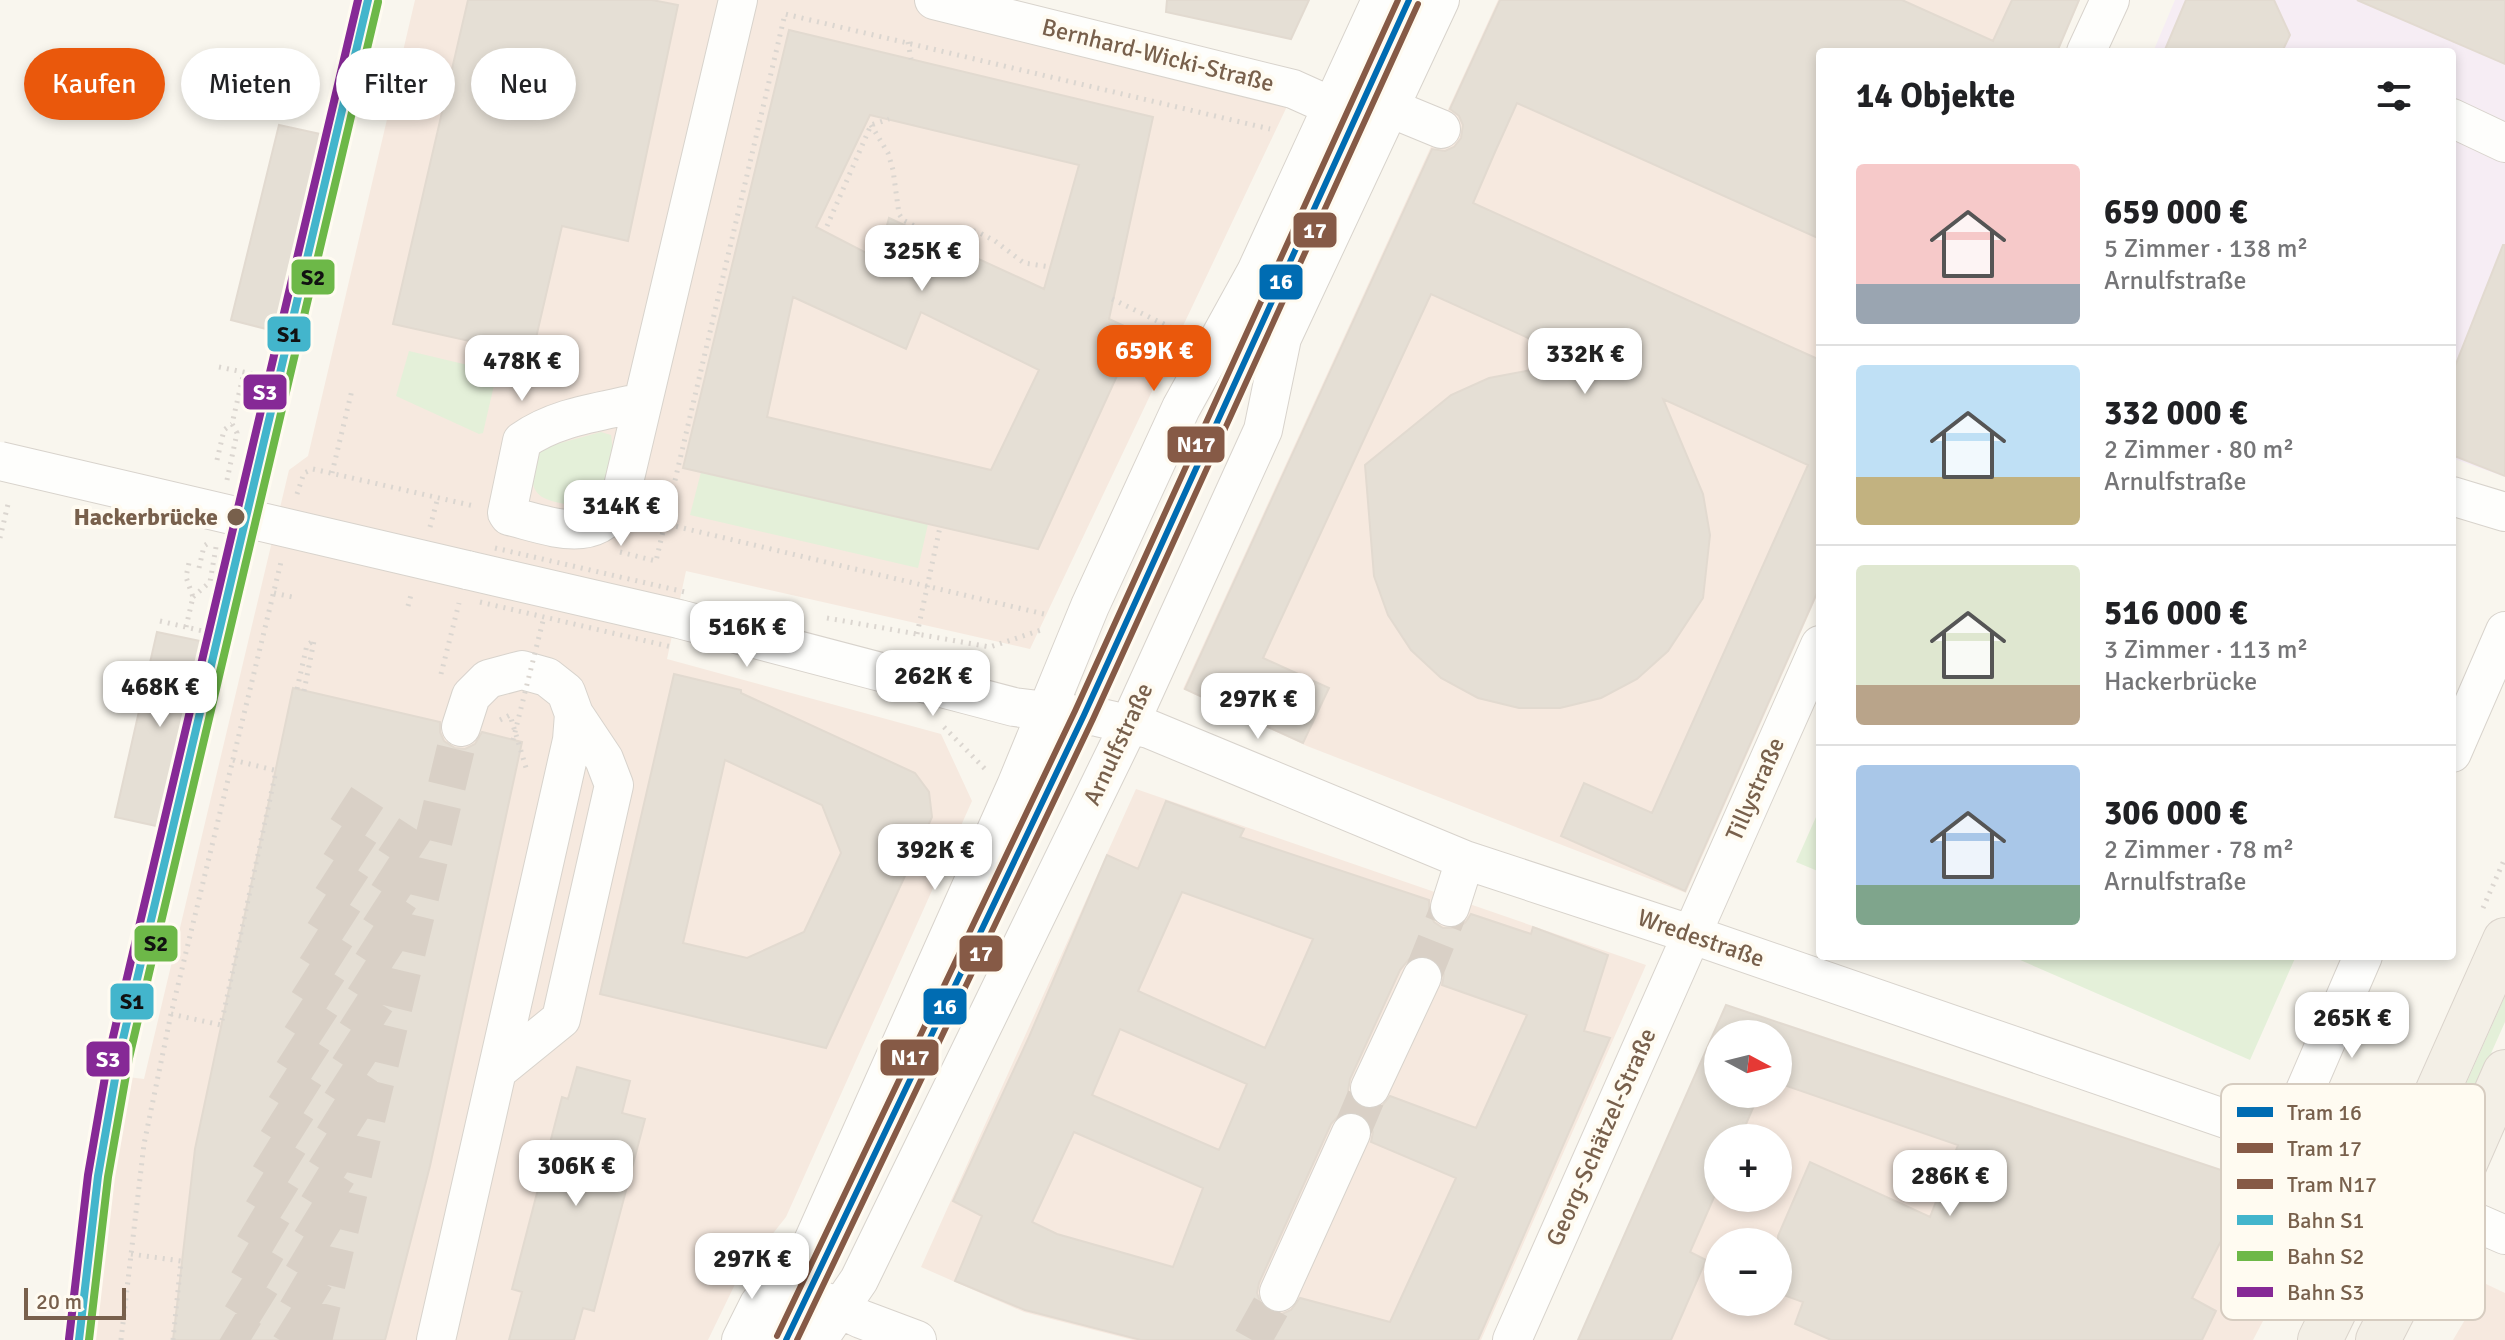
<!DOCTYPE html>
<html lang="de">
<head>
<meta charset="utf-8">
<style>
	body { margin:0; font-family:Signika,sans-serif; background:#f6f6f6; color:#202124; height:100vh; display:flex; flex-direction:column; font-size:30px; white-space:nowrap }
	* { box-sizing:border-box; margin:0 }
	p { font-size:26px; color:#757577 }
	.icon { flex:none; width:44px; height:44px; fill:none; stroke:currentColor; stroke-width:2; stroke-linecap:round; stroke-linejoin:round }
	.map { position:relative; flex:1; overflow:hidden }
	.details { position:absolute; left:1816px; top:48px; width:640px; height:912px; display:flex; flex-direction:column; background:#fff; border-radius:8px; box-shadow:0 4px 12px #0003 }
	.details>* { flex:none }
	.hud { position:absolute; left:24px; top:48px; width:760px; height:72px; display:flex; gap:16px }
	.needle { width:52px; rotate:97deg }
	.tools { position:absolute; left:1704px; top:1020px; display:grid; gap:16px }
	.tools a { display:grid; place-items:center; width:88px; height:88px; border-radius:50%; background:#fff; box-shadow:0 4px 12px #0003; font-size:40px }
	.scale { position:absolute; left:24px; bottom:20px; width:102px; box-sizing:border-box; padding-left:8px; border:4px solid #78604c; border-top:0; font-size:22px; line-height:28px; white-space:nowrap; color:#78604c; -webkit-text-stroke:6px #fffbf1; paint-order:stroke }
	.price { position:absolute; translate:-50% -68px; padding:0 18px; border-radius:16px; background:#fff; color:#222; font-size:26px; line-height:52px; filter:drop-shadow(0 2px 4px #0008) }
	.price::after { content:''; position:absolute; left:50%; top:48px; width:24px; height:18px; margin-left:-12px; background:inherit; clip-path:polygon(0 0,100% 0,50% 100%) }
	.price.active { background:#ea580c; color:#fff }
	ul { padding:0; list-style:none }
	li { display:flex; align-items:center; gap:24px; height:200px; padding:0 40px }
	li+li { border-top:2px solid #e0e0e0 }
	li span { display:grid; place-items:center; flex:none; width:224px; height:160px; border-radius:8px; color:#555 }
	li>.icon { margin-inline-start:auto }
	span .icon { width:96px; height:96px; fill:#fffc; stroke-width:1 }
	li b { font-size:34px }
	h2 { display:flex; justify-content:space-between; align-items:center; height:96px; padding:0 40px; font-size:34px }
	.pill { padding:0 28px; border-radius:36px; background:#fff; box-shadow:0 4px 12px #0003; font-size:28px; line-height:72px }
	.pill.active { background:#ea580c; color:#fff }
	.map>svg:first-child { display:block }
	.commercial { fill:#f6e9df; fill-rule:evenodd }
	.education { fill:#f6edf4 }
	.green { fill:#e4f0d9 }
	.building { fill:#e5dfd5; stroke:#e2dad0; stroke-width:2; fill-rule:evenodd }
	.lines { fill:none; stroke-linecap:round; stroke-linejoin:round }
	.minor-tunnel { stroke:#d9d0c6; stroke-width:38; stroke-dasharray:38 19; stroke-linecap:butt }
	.minor-casing { stroke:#d8d3cc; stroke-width:40 }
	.major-casing { stroke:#dad3cb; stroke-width:46 }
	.path { stroke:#dbd6d0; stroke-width:5; stroke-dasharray:2 6; stroke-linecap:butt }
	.minor { stroke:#fefefc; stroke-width:38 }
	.major { stroke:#f3efe6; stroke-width:44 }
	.minor-bridge-casing { stroke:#d8d3cc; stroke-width:40; stroke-linecap:butt }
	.path-bridge { stroke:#dbd6d0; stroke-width:5; stroke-dasharray:2 6; stroke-linecap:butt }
	.minor-bridge { stroke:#fefefc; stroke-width:38 }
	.rail-1-casing { stroke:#fffbf1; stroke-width:14 }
	.rail-2-casing { stroke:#fffbf1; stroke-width:14 }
	.rail-3-casing { stroke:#fffbf1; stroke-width:14 }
	.rail-1 { stroke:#43b5cc; stroke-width:8 }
	.rail-2 { stroke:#6db848; stroke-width:8 }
	.rail-3 { stroke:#862996; stroke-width:8 }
	.tram-1-casing { stroke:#fffbf1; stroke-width:12 }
	.tram-2-casing { stroke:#fffbf1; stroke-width:12 }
	.tram-3-casing { stroke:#fffbf1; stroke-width:12 }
	.tram-1 { stroke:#006cb2; stroke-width:6 }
	.tram-2 { stroke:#865a46; stroke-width:6 }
	.tram-3 { stroke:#865a46; stroke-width:6 }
	.stop-dot { fill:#78604c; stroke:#fffbf1; stroke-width:3 }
	.labels { text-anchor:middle; stroke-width:8; stroke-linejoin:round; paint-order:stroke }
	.street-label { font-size:24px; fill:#78604c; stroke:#fffbf1 }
	.stop-label { font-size:24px; font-weight:bold; fill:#78604c; stroke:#fffbf1; text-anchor:end }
	.key { fill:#fffbf1; stroke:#d6ccc0; stroke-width:2 }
	.key-label { font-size:22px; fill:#78604c }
	.line-badge { stroke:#fffbf1; stroke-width:3 }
	.badge-label { font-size:22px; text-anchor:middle; font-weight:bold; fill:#fff }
	.pale-badge-label { font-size:22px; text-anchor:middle; font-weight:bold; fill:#111 }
</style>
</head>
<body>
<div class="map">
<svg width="2505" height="1340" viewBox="0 0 2505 1340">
	<rect width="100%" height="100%" fill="#f9f6ee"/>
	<path class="commercial" d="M415,0H928L1290,100L1030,649L686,571L667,659L941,734L972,801L786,1217L739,1276L708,1340H91L105,1215L128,1077L144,1079L289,470L308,456Z
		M1498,0H2080L2057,52H1820V589L1686,893L1307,746L1183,689Z
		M1136,789L1646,965L1481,1340H1133L1024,1312L921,1267Z
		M1726,1005L2314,1201L2292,1266L2253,1340H1578ZM1718,1034H1778V1094H1718ZM1718,1138H1778V1198H1718ZM1718,1242H1778V1302H1718Z
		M2486,1284L2505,1293V1340H2453Z"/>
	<path class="education" d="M2175,0H2505V477L2452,458V52H2153Z"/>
	<path class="green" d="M409,351L497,372L483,433L479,434L396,396Z
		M601,432L611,435C615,458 608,495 589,508C576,505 554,504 542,497C525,486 534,461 542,448Z
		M701,472L928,524L918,568L690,515Z
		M1820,808V872L1796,862Z
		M2011,956H2296L2250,1060Z
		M2505,996V1022L2460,1123L2450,1120Z"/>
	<path class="building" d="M468,0H652L678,5L628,241L562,226L532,355L393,324Z
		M1167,0H1309L1291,39L1166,12Z
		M1500,0H1902L1993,41L2012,0H2079L2057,52H1820V239L1517,103L1495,152L1473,203L1820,360V586L1685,891L1561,836L1584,783L1652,813L1808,465L1663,399L1703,494L1710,535L1703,598L1668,651L1637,679L1601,698L1560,708H1519L1478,698L1441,678L1411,650L1388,615L1374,576L1365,465L1451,395L1489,378L1579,361L1431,294L1263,658L1329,688L1303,743L1185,689L1432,149L1445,151L1454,147L1461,138L1463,125L1459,116L1450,109Z
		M2186,0H2274L2290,35L2282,52H2164Z
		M2357,0H2505V64Z
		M789,30L1153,117L1109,319L1137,332L1038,549L683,468ZM870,115L1079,165L1044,289L889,218L878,259L816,227ZM793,297L906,349L921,312L1039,370L991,470L767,417Z
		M279,125L325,135L278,332L231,320Z
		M2503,245H2505V476L2452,455V374Z
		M157,632L205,642L161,827L115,817Z
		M674,674L741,690V693L915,773L929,792L932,817L826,1048L600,994ZM725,760L822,805L841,853L804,932L747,958L683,943Z
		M293,688L440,722V732L444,741L455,748L465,749L475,744L482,732L522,742L430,1166L385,1340H173L195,1149Z
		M1166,801L1244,829L1240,837L1429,900V912L1434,922L1443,928H1455L1465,923L1471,914L1531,934L1533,927L1608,955L1584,1031L1610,1038L1478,1340H1141L1025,1310L955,1281L982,1216L953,1201L1029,1037L1107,855L1138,869ZM1182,892L1313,939L1265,1048L1138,991ZM1419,955L1431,957L1440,964L1444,974L1442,985L1527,1015L1476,1128L1390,1096L1382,1106L1373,1110L1361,1108L1352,1101L1348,1091L1350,1079L1400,970L1409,959ZM1120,1029L1247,1084L1219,1150L1092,1095ZM1350,1111L1361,1113L1369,1121L1373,1132L1371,1142L1456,1178L1390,1322L1300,1298L1291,1310L1282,1314L1271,1312L1261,1304L1257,1293L1259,1283L1331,1124L1339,1115ZM1074,1132L1203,1188L1173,1267L1057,1234L1032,1222Z
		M1726,1005L2314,1201L2292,1266L2221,1241L2192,1298L2216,1311L2202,1340H1831L1795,1324L1803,1302L1778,1293V1236L1810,1162L1930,1217L1958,1145L1778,1083V1034H1718V1094H1759L1740,1138H1718V1188L1690,1252L1706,1260L1671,1340H1578Z
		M577,1067L630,1081L622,1113L645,1119L594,1311L583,1308L574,1340H509L522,1292L512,1289L562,1097L568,1099Z"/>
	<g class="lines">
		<path class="minor-tunnel" d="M341,803L430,861
			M334,838L422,895
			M326,872L413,929
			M318,907L405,963
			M310,942L397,997
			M302,976L388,1031
			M1422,977L1450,907
			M295,1011L380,1066
			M287,1046L371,1100
			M279,1081L363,1134
			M271,1115L355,1168
			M1351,1133L1370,1088
			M263,1150L347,1202
			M256,1185L339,1236
			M247,1220L330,1270
			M241,1256L322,1304
			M235,1290L314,1339
			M228,1326L251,1340
			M313,1340L461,727
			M1252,1340L1279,1292"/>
		<g class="minor-casing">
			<path id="minor" d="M934,0L1293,89L1333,107
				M2086,52L2110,0
				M1390,108L1441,129
				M2452,118L2505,143
				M643,402C601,412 557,416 522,441L507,513L509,516C551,526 601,549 621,495L738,0
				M2452,496L2505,512
				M467,570L679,619L1014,707L1097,717L1149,729L1465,860L1690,934L2284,1139L2505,1235
				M461,727L471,696L488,679L522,670L547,677L566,692L574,714L604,759L614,785L561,1019L497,1071
				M2452,753L2505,631
				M1450,907L1465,860
				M1370,1088L1422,977
				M2284,1139L2363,956
				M1279,1292L1351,1133
				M817,1298L861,1319L917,1340
				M436,1340L572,740L574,714
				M741,1340L759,1304L770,1290
				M769,1340L1016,786L1090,606L1181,408L1256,272L1381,0
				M818,1340L859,1280L1129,725L1263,430L1282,338L1440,0
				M1512,1340L1820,645"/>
		</g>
		<g class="major-casing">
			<path id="major" d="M2320,1340L2394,1189L2505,940
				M2378,1340L2445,1209L2505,1072"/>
		</g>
		<path class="path" d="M908,42L911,59
			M871,125L888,153L893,170L899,214L903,220L920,229L943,235L976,231L995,241L1024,263L1050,267
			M827,226L871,125L889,119
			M1112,299L1172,328
			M219,367L267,377
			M217,460L224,430L232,424
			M332,473L352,390
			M227,480L237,433L232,424L244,372
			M297,494L304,473L313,469L474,506
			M645,519L1048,615
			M430,527L438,497
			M0,538L9,500
			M620,552L656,561L785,14L1270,129
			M199,568L204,546L207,544
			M274,593L297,598
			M193,597L210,582L216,547
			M408,606L412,591
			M827,618L990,647L1044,629
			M160,621L207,632
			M186,627L193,597L186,577L190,558
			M917,634L940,527
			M441,674L459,603
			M297,689L307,645L315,640
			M304,691L314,641
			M500,720L510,715L527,771
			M944,727L985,769
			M233,760L278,771
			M2483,908L2505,858
			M171,1014L221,1025L276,771
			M131,1254L181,1261L173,1340
			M121,1340L144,1144L171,1014L281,562"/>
		<use href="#minor" class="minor"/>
		<use href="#major" class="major"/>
		<g class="minor-bridge-casing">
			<path id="minor-bridge" d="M0,461L467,570"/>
		</g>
		<path class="path-bridge" d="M495,548L685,592
			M480,602L672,647
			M513,740L544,617"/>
		<use href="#minor-bridge" class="minor-bridge"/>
		<g class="rail-1-casing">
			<path id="rail-1" d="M79,1340L98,1176L119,1056L368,0"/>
		</g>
		<g class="rail-2-casing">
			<path id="rail-2" d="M89,1340L108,1177L129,1058L378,2"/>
		</g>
		<g class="rail-3-casing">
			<path id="rail-3" d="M69,1339L88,1175L109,1054L358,0"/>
		</g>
		<use href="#rail-1" class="rail-1"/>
		<use href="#rail-2" class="rail-2"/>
		<use href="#rail-3" class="rail-3"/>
		<g class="tram-1-casing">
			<path id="tram-1" d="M786,1340L1084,715L1409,0"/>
		</g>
		<g class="tram-2-casing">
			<path id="tram-2" d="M797,1340L1093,719L1418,4"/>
		</g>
		<g class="tram-3-casing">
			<path id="tram-3" d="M777,1336L1075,711L1398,0"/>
		</g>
		<use href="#tram-1" class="tram-1"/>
		<use href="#tram-2" class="tram-2"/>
		<use href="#tram-3" class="tram-3"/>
	</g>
	<circle class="stop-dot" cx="236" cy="517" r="10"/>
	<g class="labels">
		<g class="street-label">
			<text transform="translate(1158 55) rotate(14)" y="8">Bernhard-Wicki-Straße</text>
			<text transform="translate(1118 744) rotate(-65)" y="8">Arnulfstraße</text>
			<text transform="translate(1755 789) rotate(-66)" y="8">Tillystraße</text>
			<text transform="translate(1701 938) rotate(19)" y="8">Wredestraße</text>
			<text transform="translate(1601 1137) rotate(-66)" y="8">Georg-Schätzel-Straße</text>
		</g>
		<g class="stop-label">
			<text x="218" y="525">Hackerbrücke</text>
		</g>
	</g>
	<rect x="2221" y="1084" width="264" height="236" rx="12" class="key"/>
	<rect x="2237" y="1107" width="36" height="10" fill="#006cb2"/>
	<rect x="2237" y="1143" width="36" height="10" fill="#865a46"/>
	<rect x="2237" y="1179" width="36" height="10" fill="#865a46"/>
	<rect x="2237" y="1215" width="36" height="10" fill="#43b5cc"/>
	<rect x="2237" y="1251" width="36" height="10" fill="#6db848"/>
	<rect x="2237" y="1287" width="36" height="10" fill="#862996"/>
	<g class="key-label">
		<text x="2287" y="1120">Tram 16</text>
		<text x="2287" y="1156">Tram 17</text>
		<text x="2287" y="1192">Tram N17</text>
		<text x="2287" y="1228">Bahn S1</text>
		<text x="2287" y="1264">Bahn S2</text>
		<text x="2287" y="1300">Bahn S3</text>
	</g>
	<g class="line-badge">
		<rect x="1292" y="211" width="46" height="38" rx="8" fill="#865a46"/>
		<rect x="290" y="258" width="46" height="38" rx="8" fill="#6db848"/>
		<rect x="1258" y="263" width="46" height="38" rx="8" fill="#006cb2"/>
		<rect x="266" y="315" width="46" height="38" rx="8" fill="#43b5cc"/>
		<rect x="242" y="373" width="46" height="38" rx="8" fill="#862996"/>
		<rect x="1166" y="425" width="60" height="39" rx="8" fill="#865a46"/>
		<rect x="133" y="924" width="46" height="39" rx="8" fill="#6db848"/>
		<rect x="958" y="934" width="46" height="39" rx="8" fill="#865a46"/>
		<rect x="109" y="982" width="46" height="39" rx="8" fill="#43b5cc"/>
		<rect x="922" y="987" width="46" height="39" rx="8" fill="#006cb2"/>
		<rect x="879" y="1038" width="61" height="39" rx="8" fill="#865a46"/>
		<rect x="85" y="1040" width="46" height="38" rx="8" fill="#862996"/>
	</g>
	<g class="badge-label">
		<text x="1315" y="238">17</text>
		<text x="1281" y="289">16</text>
		<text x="265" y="400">S3</text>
		<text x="1196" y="452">N17</text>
		<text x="981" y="961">17</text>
		<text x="945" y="1014">16</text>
		<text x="910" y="1065">N17</text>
		<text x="108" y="1067">S3</text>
	</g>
	<g class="pale-badge-label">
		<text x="313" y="285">S2</text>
		<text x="289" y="342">S1</text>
		<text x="156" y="951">S2</text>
		<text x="132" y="1009">S1</text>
	</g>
</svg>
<div class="tools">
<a><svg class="needle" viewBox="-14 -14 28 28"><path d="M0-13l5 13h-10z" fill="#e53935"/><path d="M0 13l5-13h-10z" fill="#757577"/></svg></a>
<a>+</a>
<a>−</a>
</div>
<div class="scale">20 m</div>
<b class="price" style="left:922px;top:293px">325K €</b>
<b class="price active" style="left:1154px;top:393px">659K €</b>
<b class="price" style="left:1585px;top:396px">332K €</b>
<b class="price" style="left:522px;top:403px">478K €</b>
<b class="price" style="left:621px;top:548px">314K €</b>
<b class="price" style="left:747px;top:669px">516K €</b>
<b class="price" style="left:933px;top:718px">262K €</b>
<b class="price" style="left:160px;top:729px">468K €</b>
<b class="price" style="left:1258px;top:741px">297K €</b>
<b class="price" style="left:935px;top:892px">392K €</b>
<b class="price" style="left:2352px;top:1060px">265K €</b>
<b class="price" style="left:576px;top:1208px">306K €</b>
<b class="price" style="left:1950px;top:1218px">286K €</b>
<b class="price" style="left:752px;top:1301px">297K €</b>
<div class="hud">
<a class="pill active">Kaufen</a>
<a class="pill">Mieten</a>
<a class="pill">Filter</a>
<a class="pill">Neu</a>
</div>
<section class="details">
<h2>14 Objekte<svg class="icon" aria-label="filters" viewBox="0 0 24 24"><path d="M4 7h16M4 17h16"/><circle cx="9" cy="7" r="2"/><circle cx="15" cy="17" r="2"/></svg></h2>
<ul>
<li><span style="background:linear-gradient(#f6c9c9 75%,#9aa5b1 0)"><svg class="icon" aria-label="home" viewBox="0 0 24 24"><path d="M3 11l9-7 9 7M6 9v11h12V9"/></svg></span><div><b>659 000 €</b><p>5 Zimmer · 138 m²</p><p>Arnulfstraße</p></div></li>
<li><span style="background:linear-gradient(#bfe0f5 70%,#c2b280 0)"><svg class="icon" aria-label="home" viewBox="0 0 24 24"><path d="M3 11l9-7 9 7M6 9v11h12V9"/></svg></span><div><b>332 000 €</b><p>2 Zimmer · 80 m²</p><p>Arnulfstraße</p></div></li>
<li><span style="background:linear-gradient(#dfe7d0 75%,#b9a48a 0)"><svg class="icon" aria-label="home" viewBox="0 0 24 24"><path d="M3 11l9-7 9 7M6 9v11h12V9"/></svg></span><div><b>516 000 €</b><p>3 Zimmer · 113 m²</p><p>Hackerbrücke</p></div></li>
<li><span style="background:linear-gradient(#a9c7e8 75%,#7fa58c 0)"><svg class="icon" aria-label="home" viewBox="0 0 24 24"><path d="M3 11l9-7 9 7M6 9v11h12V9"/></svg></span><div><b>306 000 €</b><p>2 Zimmer · 78 m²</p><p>Arnulfstraße</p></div></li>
</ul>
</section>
</div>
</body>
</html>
